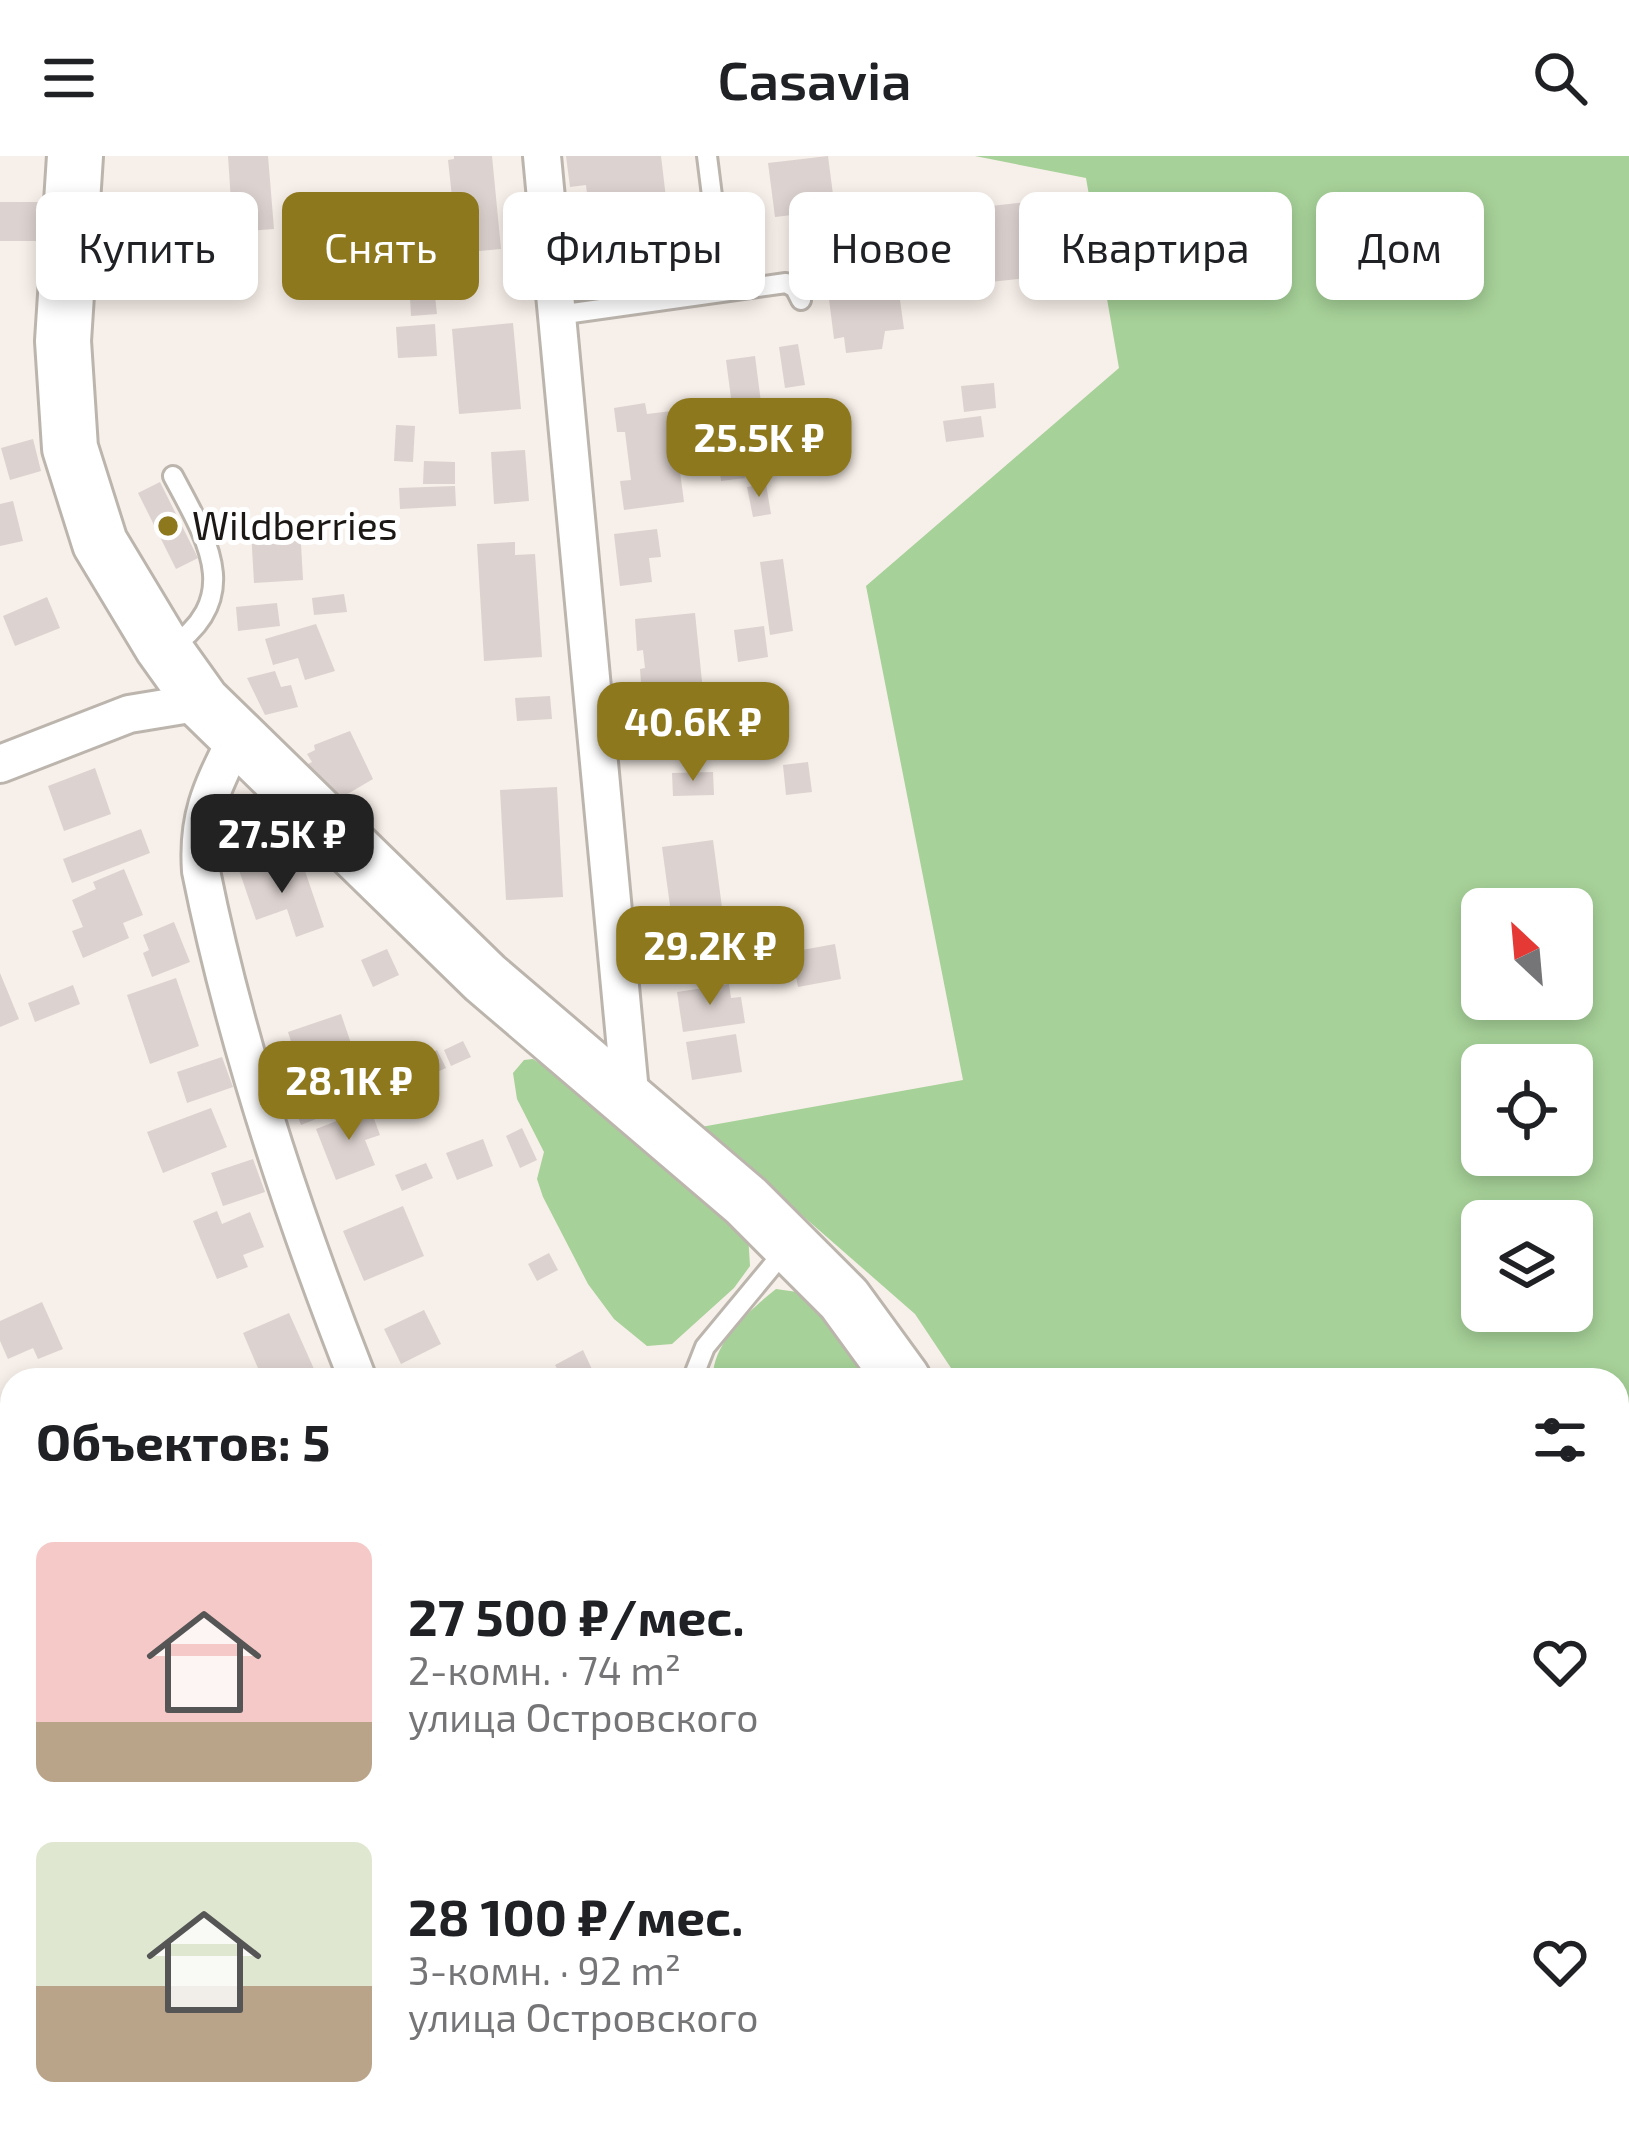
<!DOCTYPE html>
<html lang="ru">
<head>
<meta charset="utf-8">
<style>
	body { margin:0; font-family:"Exo 2",sans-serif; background:#f2f2f2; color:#202124; height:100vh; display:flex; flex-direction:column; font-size:45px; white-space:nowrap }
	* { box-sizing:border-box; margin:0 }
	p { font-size:39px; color:#757577 }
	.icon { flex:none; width:66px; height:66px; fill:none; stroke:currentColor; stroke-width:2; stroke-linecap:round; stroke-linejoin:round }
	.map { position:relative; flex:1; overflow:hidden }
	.side { position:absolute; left:0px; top:1212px; width:1629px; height:771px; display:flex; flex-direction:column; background:#fff; border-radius:36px 36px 0 0; box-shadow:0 6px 18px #0003 }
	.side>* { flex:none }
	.banner { position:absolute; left:36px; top:36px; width:1557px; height:108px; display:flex; gap:24px }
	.needle { width:78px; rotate:334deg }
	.controls { position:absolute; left:1461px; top:732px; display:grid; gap:24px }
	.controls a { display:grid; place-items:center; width:132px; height:132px; border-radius:18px; background:#fff; box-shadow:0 6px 18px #0003; font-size:60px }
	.price { position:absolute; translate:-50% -102px; padding:0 27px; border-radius:24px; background:#8e781d; color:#fff; font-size:39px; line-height:78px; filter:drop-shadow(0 3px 6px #0008) }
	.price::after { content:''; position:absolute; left:50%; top:72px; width:36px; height:27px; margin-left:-18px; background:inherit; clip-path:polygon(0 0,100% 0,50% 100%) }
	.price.current { background:#222; color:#fff }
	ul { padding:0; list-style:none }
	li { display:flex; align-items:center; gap:36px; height:300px; padding:0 36px }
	li span { display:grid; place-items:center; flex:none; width:336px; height:240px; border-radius:18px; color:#555 }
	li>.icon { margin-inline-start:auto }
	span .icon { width:144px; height:144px; fill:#fffc; stroke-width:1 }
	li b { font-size:51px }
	h2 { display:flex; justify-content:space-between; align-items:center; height:144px; padding:0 36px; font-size:51px }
	.chip { padding:0 42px; border-radius:18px; background:#fff; box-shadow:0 6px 18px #0003; font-size:42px; line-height:108px }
	.chip.current { background:#8e781d; color:#fff }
	header { display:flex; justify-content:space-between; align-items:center; height:156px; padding:0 36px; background:#fff; font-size:54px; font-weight:600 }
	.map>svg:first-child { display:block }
	.green { fill:#a6d198; fill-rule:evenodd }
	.building { fill:#dcd2cf }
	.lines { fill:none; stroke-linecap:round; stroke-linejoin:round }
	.lane-casing { stroke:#bcb5ae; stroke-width:24 }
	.street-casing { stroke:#bcb5ae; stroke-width:42 }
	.secondary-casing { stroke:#bcb5ae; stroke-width:60 }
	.lane { stroke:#fff; stroke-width:18 }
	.street { stroke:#fff; stroke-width:36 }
	.secondary { stroke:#fff; stroke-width:54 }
	.poi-dot { fill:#8e781d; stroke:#fff; stroke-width:4.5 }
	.labels { text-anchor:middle; stroke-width:10; stroke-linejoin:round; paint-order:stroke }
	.poi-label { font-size:39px; fill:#1b1816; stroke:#fff; text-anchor:start }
</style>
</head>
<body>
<header><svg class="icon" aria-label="menu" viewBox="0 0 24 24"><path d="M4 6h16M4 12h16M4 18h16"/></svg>Casavia<svg class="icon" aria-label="search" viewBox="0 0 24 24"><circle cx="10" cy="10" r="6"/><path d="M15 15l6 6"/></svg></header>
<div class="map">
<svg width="1629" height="1982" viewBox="0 0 1629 1982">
	<rect width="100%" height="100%" fill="#f7efe9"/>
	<path class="green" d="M975,0H1629V1538L1617,1555V1224H959L915,1158L701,971L963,924L866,430L1119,212L1086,22ZM1482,753H1572V843H1482ZM1482,909H1572V999H1482ZM1482,1065H1572V1155H1482Z
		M533,903L589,940L748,1078L750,1110L734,1132L672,1188L647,1190L614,1163L588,1128L543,1041L537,1023L544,996L517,943L513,917L524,904Z
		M776,1133L811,1138L877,1224H713C711,1187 750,1154 776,1133Z"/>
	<path class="building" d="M228,0H268L274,73L233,76Z
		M454,0H492L501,93L447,98L444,70L455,69L448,4L454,3Z
		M566,0H661L677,133L599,142L586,29L570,31Z
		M828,0L835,54L775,61L768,7Z
		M1065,42L1073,117L917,134L909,59Z
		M0,46H39L40,85H0Z
		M906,77L911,113L896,115L904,173L885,175L882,193L846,197L844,181L834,183L822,87Z
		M398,96L399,118L369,120L368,98Z
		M435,140L437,158L411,160L410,142Z
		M513,167L521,253L459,258L452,173Z
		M435,168L437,200L398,202L396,171Z
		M798,188L805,229L785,232L779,191Z
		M755,200L764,270L736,275L733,261L716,264L713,245L731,242L726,204Z
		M994,227L996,252L964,256L961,230Z
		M787,243L791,267L769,270L765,247Z
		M645,247L647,258L672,255L684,346L624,354L620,325L631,324L625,276H617L614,252Z
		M981,260L984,281L946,286L943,265Z
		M396,269L415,270L413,306L394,305Z
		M739,279L745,322L721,325L716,282Z
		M33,283L41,315L10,324L1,292Z
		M525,294L529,345L494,348L491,296Z
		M424,305L455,306V328H423Z
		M160,326L198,402L176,413L138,337Z
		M766,328L771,358L753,361L747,331Z
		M455,330L456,350L400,353L399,332Z
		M13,345L23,385L0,390V348Z
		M300,371L303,424L254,427L251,374Z
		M657,373L661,401L649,402L652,426L620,430L614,378Z
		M515,386V399L535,398L542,501L484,505L477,388Z
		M783,403L793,475L770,479L760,406Z
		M344,438L347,456L314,459L312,442Z
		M47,441L60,472L15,490L3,460Z
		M277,447L280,470L238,475L236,451Z
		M695,457L703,535L642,541L640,513L645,512L643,494L637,495L635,463Z
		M316,468L335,515L305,524L298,502L273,509L265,483Z
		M764,470L768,501L738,506L734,474Z
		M275,515L281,531L291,529L298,551L265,559L247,522Z
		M550,540L552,563L517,565L515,542Z
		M350,575L373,623L334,646L304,610L312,606L307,598L315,594L314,589Z
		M808,606L812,636L786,639L783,609Z
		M95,612L111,658L64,675L48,630Z
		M713,616L714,639L673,640L672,617Z
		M557,631L563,741L506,744L500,634Z
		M141,673L150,697L72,727L63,703Z
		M713,684L730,811L699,815L696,792L676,794L662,691Z
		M270,703L276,719L303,709L324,771L296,781L287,753L256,764L239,714Z
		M124,713L143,759L123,767L129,782L83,802L72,775L83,771L72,744L96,733L93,726Z
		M174,766L190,806L152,821L143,797L149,794L143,779Z
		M835,788L841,823L798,831L791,796Z
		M387,793L399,819L373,831L361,804Z
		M0,817L19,863L0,871Z
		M176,822L199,890L150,908L127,839Z
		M729,828L731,842L741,841L745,867L683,876L677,836Z
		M73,829L80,848L35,866L28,847Z
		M341,858L355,899L333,906L332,899L299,911L288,876Z
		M736,878L742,916L692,924L686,886Z
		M463,885L471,901L451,910L444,894Z
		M437,894L446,912L424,922L416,905Z
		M222,901L233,931L187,947L177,916Z
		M334,917L340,933L330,937L336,955L301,969L288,934Z
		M211,952L227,991L163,1017L147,976Z
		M370,952L380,979L365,984L375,1009L336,1024L316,973Z
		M522,972L537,1004L520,1012L506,980Z
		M483,983L493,1010L457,1024L446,997Z
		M253,1003L265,1036L223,1050L211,1017Z
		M426,1007L433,1022L402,1035L395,1019Z
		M403,1050L424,1100L364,1125L343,1075Z
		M217,1055L222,1068L250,1056L264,1091L243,1099L248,1111L217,1123L193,1065Z
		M549,1097L558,1114L537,1125L528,1108Z
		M42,1146L63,1193L38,1203L33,1192L8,1203L0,1185V1165Z
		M424,1154L441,1188L401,1208L384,1173Z
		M289,1157L314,1213L288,1224H263L243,1177Z
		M583,1194L597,1224H563L555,1209Z
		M12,1669V1715L0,1724V1677Z
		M866,1971H942L924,1982H873Z"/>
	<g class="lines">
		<g class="lane-casing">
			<path id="lane" d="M707,0L724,135
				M558,159L786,127L795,132L801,144
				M169,493C245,442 207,384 173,320
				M692,1224L705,1191L787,1092"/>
		</g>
		<g class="street-casing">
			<path id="street" d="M542,0L631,947
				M237,581C213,630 197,658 201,715C236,889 293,1059 358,1224
				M0,608L129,558L202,546
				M0,1577L12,1588
				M460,1971L471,1982
				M777,1971V1982"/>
		</g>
		<g class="secondary-casing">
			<path id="secondary" d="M75,0L63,185L70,292L100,387L162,490L202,546L485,822L746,1045L844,1143L903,1224
				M1125,1982L1126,1971"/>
		</g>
		<use href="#lane" class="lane"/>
		<use href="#street" class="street"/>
		<use href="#secondary" class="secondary"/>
	</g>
	<circle class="poi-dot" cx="168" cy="370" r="12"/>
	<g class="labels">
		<g class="poi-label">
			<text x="192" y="384">Wildberries</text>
		</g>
	</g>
</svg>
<div class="controls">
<a><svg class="needle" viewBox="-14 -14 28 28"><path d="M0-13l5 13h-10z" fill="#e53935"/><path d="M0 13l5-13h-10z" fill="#757577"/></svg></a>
<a><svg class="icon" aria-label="locate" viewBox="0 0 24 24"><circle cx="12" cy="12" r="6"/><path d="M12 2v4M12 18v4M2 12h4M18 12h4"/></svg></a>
<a><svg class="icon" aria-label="layers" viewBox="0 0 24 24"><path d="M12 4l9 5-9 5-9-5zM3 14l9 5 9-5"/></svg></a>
</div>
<b class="price" style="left:759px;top:344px">25.5K ₽</b>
<b class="price" style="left:693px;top:628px">40.6K ₽</b>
<b class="price current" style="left:282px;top:740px">27.5K ₽</b>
<b class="price" style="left:710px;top:852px">29.2K ₽</b>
<b class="price" style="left:349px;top:987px">28.1K ₽</b>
<div class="banner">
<a class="chip">Купить</a>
<a class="chip current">Снять</a>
<a class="chip">Фильтры</a>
<a class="chip">Новое</a>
<a class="chip">Квартира</a>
<a class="chip">Дом</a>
</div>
<section class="side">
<h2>Объектов: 5<svg class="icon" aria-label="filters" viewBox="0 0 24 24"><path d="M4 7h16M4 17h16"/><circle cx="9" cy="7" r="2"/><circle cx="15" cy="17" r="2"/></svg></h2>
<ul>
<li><span style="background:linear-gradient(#f6c9c9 75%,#b9a48a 0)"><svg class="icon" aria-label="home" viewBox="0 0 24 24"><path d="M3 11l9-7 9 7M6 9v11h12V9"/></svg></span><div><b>27 500 ₽/мес.</b><p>2-комн. · 74 m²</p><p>улица Островского</p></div><svg class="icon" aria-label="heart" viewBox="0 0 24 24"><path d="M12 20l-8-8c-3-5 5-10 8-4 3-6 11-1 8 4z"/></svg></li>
<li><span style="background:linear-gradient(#dfe7d0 60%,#b9a48a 0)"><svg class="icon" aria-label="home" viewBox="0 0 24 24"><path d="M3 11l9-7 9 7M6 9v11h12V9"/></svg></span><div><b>28 100 ₽/мес.</b><p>3-комн. · 92 m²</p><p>улица Островского</p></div><svg class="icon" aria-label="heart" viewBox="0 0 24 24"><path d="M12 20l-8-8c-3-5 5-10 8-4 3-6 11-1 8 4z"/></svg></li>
</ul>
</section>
</div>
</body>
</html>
